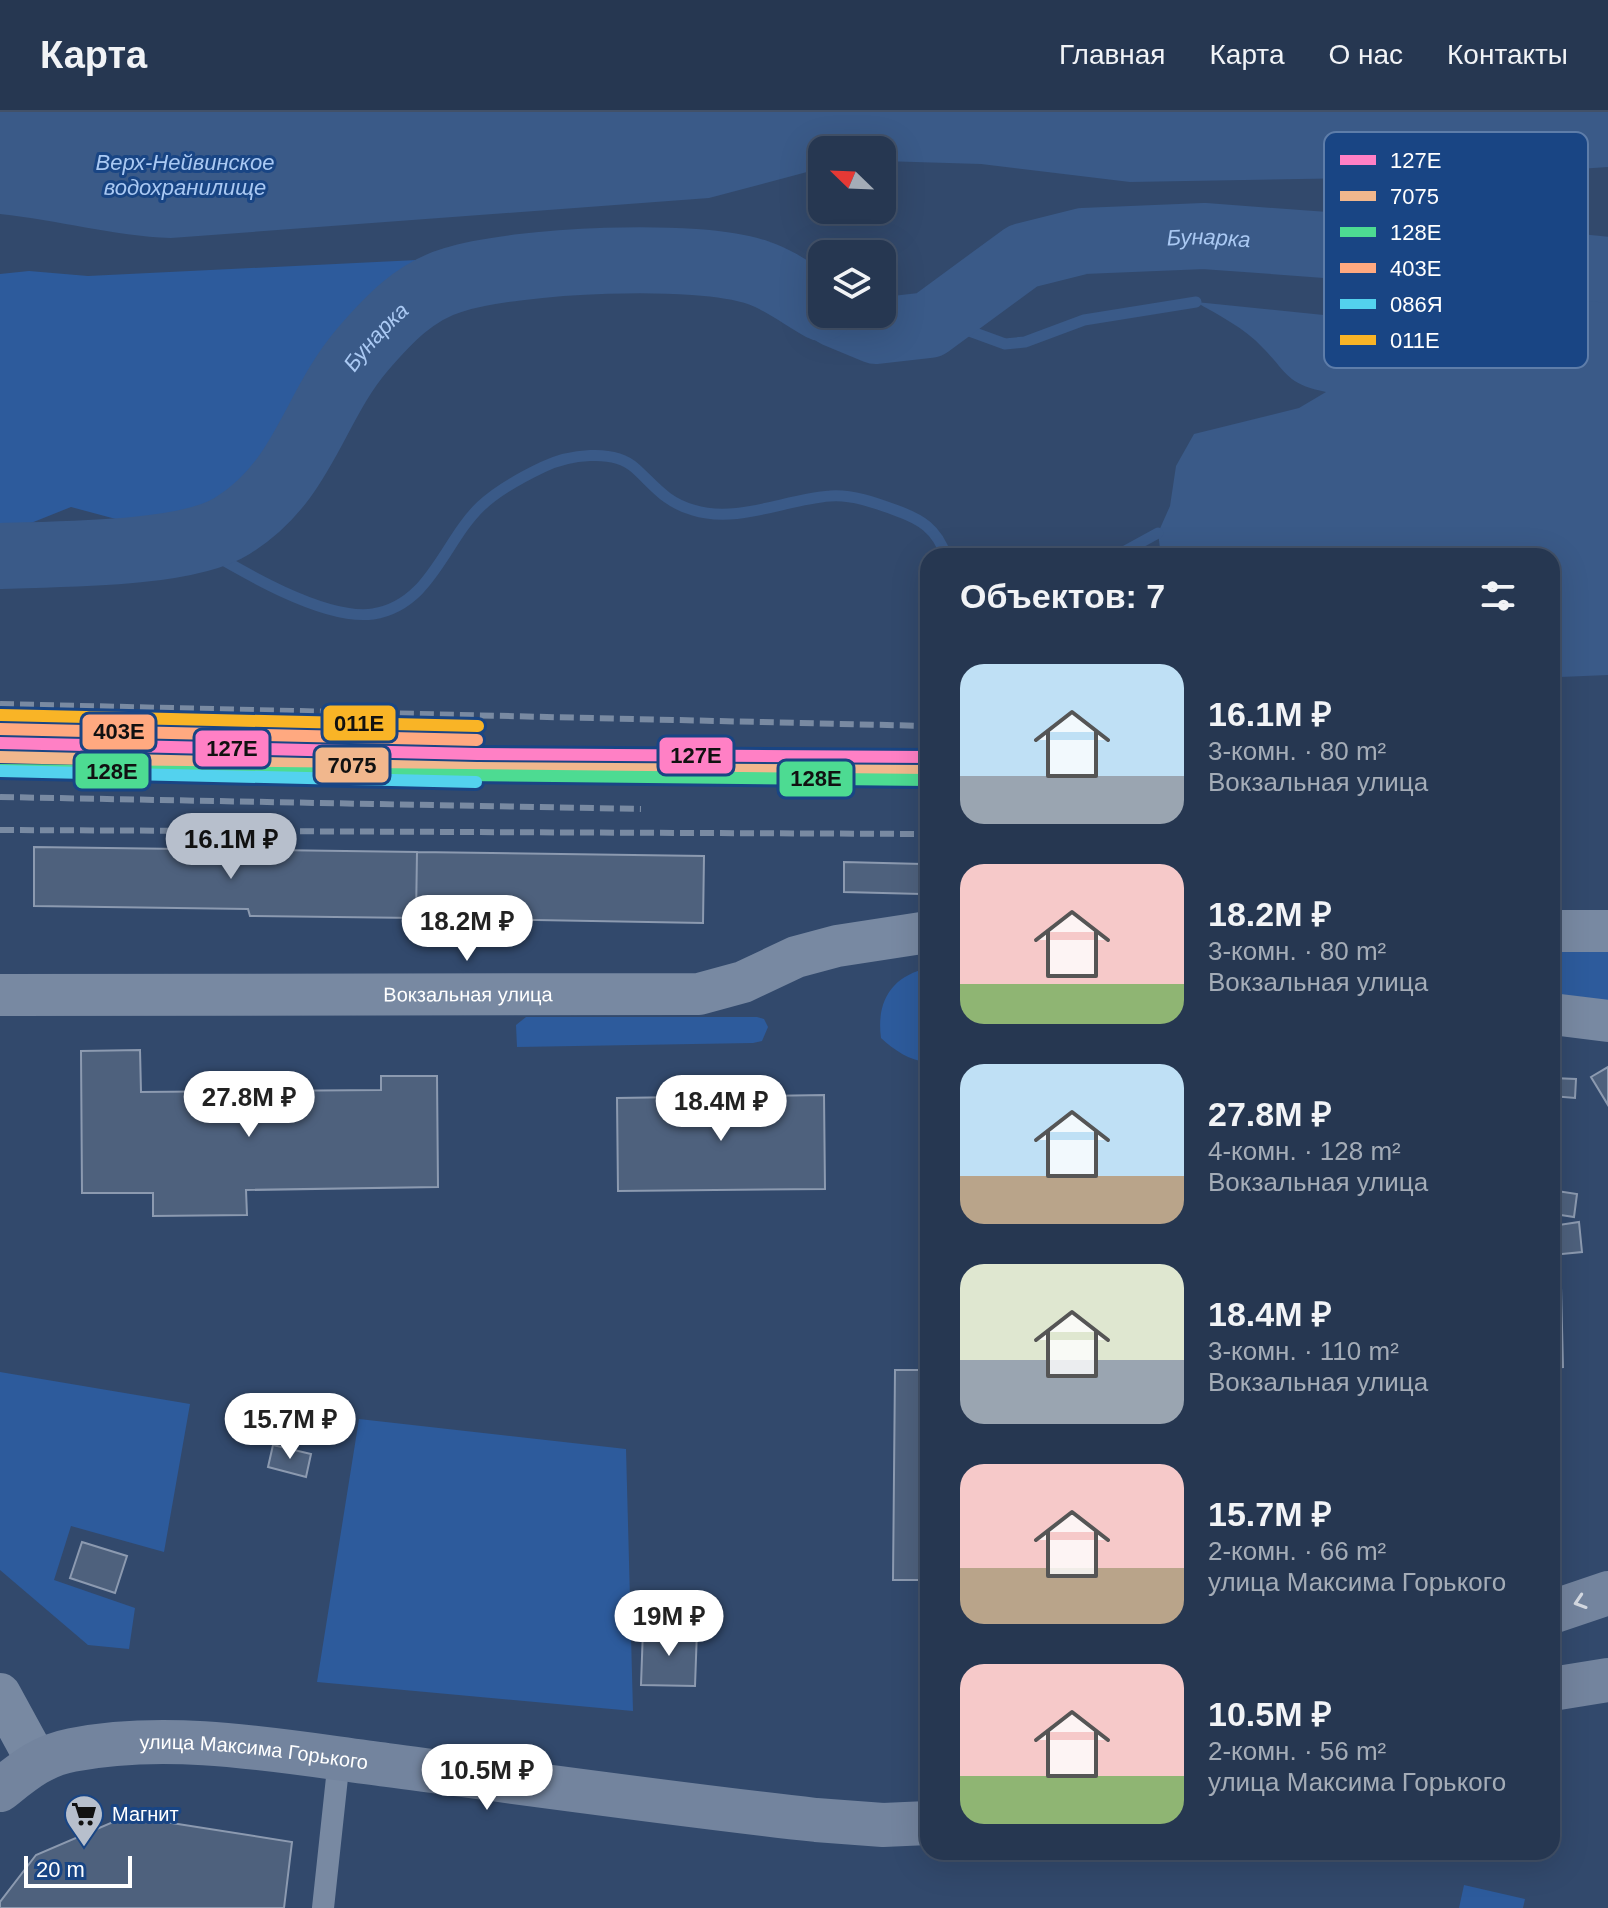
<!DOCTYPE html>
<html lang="ru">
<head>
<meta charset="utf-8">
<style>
	body { margin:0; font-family:Helvetica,sans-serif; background:#32425b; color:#f1f3f6; height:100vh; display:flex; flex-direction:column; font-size:30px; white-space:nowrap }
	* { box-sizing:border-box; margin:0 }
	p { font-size:26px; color:#a4acb7 }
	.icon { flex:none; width:44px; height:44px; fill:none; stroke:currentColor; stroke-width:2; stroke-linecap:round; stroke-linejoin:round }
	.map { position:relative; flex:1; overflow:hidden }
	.drawer { position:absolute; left:920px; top:436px; width:640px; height:1312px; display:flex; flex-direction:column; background:#263751; border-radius:24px; box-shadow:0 8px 32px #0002,0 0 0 2px #425168 }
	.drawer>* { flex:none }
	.needle { width:52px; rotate:293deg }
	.tools { position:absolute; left:808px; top:24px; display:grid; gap:16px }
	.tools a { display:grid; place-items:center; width:88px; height:88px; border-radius:16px; background:#263751; box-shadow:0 8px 32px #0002,0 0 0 2px #425168; font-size:40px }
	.scale { position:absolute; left:24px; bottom:20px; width:108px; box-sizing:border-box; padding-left:8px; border:4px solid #fff; border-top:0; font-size:22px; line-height:28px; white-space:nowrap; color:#fff; -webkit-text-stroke:6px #194584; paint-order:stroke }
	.price { position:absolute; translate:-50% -68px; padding:0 18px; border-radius:28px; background:#fff; color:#222; font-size:26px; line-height:52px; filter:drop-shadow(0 2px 4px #0008) }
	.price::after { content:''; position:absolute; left:50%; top:48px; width:24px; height:18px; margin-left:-12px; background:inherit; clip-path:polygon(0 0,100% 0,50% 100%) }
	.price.active { background:#b7bfcc; color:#111 }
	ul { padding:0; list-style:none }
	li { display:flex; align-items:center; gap:24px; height:200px; padding:0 40px }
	li span { display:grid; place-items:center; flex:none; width:224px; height:160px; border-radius:24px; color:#555 }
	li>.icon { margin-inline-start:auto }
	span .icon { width:96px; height:96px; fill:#fffc; stroke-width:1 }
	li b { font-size:34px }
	h2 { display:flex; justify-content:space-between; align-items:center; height:96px; padding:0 40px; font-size:34px }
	header { display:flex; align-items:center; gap:48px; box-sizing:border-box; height:112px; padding:0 40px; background:#263751; border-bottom:2px solid #425168 }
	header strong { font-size:38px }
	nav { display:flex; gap:44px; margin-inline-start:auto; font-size:28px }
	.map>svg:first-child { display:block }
	.green { fill:#2d5b9c }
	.water { fill:#3a5a88 }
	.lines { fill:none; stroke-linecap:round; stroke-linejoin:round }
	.stream { stroke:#3a5a88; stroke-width:11 }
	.river { stroke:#3a5a88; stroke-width:66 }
	.building { fill:#4e617d; stroke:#8c9ab0; stroke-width:2 }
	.lane { stroke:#7889a2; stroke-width:22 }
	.street { stroke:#7889a2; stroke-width:42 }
	.secondary { stroke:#73849e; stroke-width:44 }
	.rail { stroke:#798aa2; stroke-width:6; stroke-dasharray:14 6; stroke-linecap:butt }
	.rail-1-casing { stroke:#194584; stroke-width:18 }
	.rail-2-casing { stroke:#194584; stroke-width:18 }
	.rail-3-casing { stroke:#194584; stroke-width:18 }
	.rail-4-casing { stroke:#194584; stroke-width:18 }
	.rail-5-casing { stroke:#194584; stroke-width:18 }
	.rail-6-casing { stroke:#194584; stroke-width:18 }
	.rail-1 { stroke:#ff80c5; stroke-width:12 }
	.rail-2 { stroke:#f1b78d; stroke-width:12 }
	.rail-3 { stroke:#4ddb92; stroke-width:12 }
	.rail-4 { stroke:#ffa980; stroke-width:12 }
	.rail-5 { stroke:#53d2ee; stroke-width:12 }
	.rail-6 { stroke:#f9b426; stroke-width:12 }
	.oneway { stroke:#d5dae2 }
	.labels { text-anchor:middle; stroke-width:6; stroke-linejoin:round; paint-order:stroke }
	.street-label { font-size:20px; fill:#fff; stroke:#194584 }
	.poi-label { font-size:20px; fill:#fff; stroke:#194584; text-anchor:start }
	.water-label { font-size:22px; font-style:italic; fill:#aac9f3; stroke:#194584 }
	.key { fill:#194584; stroke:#5e7da9; stroke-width:2 }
	.key-label { font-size:22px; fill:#fff }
	.line-badge { stroke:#194584; stroke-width:3 }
	.pale-badge-label { font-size:22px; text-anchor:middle; font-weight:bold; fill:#111 }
</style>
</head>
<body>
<header>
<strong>Карта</strong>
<nav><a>Главная</a><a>Карта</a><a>О нас</a><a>Контакты</a></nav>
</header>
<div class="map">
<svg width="1608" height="1796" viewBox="0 0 1608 1796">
	<rect width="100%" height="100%" fill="#32496c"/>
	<path class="green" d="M417,148L367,198L316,266L285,329L234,384L214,395L168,405L127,410L71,395L11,419L0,417V162L29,159L88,164Z
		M1608,835V893L1552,887V836Z
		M928,856V950C910,949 894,938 881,926C876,889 892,864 928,856Z
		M526,905H757L764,907L768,915L762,929L753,931L517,935L516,913Z
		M0,1260L190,1292L164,1440L71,1414L54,1468L135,1496L129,1537L88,1533L0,1458Z
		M359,1307L626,1337L633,1599L317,1570Z
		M1464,1773L1525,1787L1523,1796H1459Z"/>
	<path class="water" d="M0,0H1608V55L1478,64L1130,70L981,52L882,49V38H822V56L709,86L171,126C113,124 58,108 0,102Z
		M1608,151V563L1560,565L1552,574V444H1161L1158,421L1170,394L1176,354L1194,322L1299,296L1326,280C1287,272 1289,263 1263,236C1245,216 1218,203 1196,190L1470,218L1539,208L1578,182Z"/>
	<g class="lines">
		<path class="stream" d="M929,213H953L1005,232L1025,230L1084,208L1196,190
			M194,431C236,456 323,509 373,502C431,493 444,429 481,394C498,378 522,365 543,355C568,343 613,336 635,356C655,374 665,390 693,398C737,412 786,387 830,384C851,382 876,391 895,398C921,407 937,417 946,444
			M1116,444L1158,421"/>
		<g class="river">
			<path id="s1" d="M835,202L876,219L929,213L1023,144L1083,129L1204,124L1461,143L1608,158"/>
			<path id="s2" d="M0,444C57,442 186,443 232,414C304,370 313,295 363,237C388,208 415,179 453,168C515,148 698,139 759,161C780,168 802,185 822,196"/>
		</g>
	</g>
	<path class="building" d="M34,735L417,740L416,806L250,804L248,797L34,794Z
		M417,740L704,744L703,811L416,806Z
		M844,750L922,752L921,782L844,780Z
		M140,938L141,980L381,978V964H437L438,1075L246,1078L247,1103L153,1104V1081H82L81,939Z
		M1608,955V993L1591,965Z
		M1552,966L1576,967L1575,986L1552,984Z
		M824,983L825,1077L618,1079L617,986Z
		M1557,1079L1577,1082L1574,1105L1554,1102Z
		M1579,1110L1582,1140L1552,1143V1114Z
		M1561,1175L1563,1255L1552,1256V1176Z
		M895,1258H928V1468H893Z
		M273,1333L311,1342L306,1365L268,1355Z
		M82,1430L127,1444L115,1481L70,1466Z
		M643,1517L697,1518L695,1574L641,1573Z
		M127,1704L292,1730L284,1796H0V1790L36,1743Z"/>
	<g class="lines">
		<path class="lane" d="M323,1796L339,1647"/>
		<g class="street">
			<path d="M1552,819H1608"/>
			<path id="s3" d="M0,883L699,882L743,870L796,845L837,834L928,820"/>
			<path d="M1552,902L1608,909"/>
			<path d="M0,1582L36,1648"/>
		</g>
		<g class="secondary">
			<path d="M1552,1500L1608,1481"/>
			<path d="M1552,1577L1608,1568"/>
			<path id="s4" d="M0,1678C24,1659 41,1644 72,1638C174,1618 285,1640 387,1653C530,1672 672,1692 816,1708L883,1713L928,1711"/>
		</g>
		<path class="rail" d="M0,592L928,614
			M0,685L641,697
			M0,718L928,722"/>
		<g class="rail-1-casing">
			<path id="rail-1" d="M0,631L477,642L928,645"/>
		</g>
		<g class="rail-2-casing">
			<path id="rail-2" d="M0,645L477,656L928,659"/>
		</g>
		<g class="rail-3-casing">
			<path id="rail-3" d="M0,658L928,668"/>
		</g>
		<g class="rail-4-casing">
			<path id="rail-4" d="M0,617L477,628"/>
		</g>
		<g class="rail-5-casing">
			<path id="rail-5" d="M0,659L476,670"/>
		</g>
		<g class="rail-6-casing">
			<path id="rail-6" d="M1,603L478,614"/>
		</g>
		<use href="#rail-1" class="rail-1"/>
		<use href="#rail-2" class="rail-2"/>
		<use href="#rail-3" class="rail-3"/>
		<use href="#rail-4" class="rail-4"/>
		<use href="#rail-5" class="rail-5"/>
		<use href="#rail-6" class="rail-6"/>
	</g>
	<defs><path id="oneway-chevron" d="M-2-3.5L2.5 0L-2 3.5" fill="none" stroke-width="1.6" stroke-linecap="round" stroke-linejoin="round" transform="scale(2)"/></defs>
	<use class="oneway" href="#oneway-chevron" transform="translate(1580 1490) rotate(162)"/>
	<defs>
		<g id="supermarket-pin" transform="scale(2)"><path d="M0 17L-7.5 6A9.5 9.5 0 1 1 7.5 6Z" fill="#b7bfcc" stroke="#194584"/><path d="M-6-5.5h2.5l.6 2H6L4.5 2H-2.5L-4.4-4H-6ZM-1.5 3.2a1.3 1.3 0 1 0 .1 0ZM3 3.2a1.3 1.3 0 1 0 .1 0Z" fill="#111"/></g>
	</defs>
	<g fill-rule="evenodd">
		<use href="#supermarket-pin" x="84" y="1702"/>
	</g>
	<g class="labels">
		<g class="street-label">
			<text dy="7" stroke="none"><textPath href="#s3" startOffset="468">Вокзальная улица</textPath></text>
			<text dy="7" stroke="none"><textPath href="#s4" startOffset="266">улица Максима Горького</textPath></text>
		</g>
		<g class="poi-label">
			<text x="112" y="1709">Магнит</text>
		</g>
		<g class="water-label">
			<text x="185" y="58">Верх-Нейвинское<tspan x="185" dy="25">водохранилище</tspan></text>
			<text dy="8" stroke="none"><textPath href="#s1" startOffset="402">Бунарка</textPath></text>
			<text dy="8" stroke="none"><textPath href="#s2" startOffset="476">Бунарка</textPath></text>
		</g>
	</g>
	<rect x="1324" y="20" width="264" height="236" rx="12" class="key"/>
	<rect x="1340" y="43" width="36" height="10" fill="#ff80c5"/>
	<rect x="1340" y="79" width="36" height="10" fill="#f1b78d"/>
	<rect x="1340" y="115" width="36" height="10" fill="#4ddb92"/>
	<rect x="1340" y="151" width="36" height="10" fill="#ffa980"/>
	<rect x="1340" y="187" width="36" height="10" fill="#53d2ee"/>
	<rect x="1340" y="223" width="36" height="10" fill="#f9b426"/>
	<g class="key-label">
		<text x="1390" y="56">127Е</text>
		<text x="1390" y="92">7075</text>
		<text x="1390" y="128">128Е</text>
		<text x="1390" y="164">403Е</text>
		<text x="1390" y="200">086Я</text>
		<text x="1390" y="236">011Е</text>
	</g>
	<g class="line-badge">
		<rect x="322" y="592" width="75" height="38" rx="8" fill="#f9b426"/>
		<rect x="81" y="601" width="75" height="38" rx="8" fill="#ffa980"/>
		<rect x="194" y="617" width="76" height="39" rx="8" fill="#ff80c5"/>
		<rect x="658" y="624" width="76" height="39" rx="8" fill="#ff80c5"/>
		<rect x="314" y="634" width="76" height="38" rx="8" fill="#f1b78d"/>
		<rect x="74" y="640" width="76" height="38" rx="8" fill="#4ddb92"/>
		<rect x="778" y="648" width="76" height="38" rx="8" fill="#4ddb92"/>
	</g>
	<g class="pale-badge-label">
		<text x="359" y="619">011Е</text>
		<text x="119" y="627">403Е</text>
		<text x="232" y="644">127Е</text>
		<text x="696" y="651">127Е</text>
		<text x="352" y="661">7075</text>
		<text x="112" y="667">128Е</text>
		<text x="816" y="674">128Е</text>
	</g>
</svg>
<div class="tools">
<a><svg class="needle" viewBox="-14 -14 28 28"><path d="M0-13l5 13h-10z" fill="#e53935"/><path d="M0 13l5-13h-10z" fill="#a4acb7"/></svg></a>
<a><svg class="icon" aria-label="layers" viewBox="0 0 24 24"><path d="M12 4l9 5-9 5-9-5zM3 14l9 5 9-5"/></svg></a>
</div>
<div class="scale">20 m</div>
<b class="price active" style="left:231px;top:769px">16.1M ₽</b>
<b class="price" style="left:467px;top:851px">18.2M ₽</b>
<b class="price" style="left:249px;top:1027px">27.8M ₽</b>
<b class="price" style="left:721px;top:1031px">18.4M ₽</b>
<b class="price" style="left:290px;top:1349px">15.7M ₽</b>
<b class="price" style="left:669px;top:1546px">19M ₽</b>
<b class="price" style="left:487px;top:1700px">10.5M ₽</b>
<section class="drawer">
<h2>Объектов: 7<svg class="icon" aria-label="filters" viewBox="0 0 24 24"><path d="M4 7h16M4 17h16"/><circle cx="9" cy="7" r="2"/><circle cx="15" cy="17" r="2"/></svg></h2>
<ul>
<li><span style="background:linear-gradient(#bfe0f5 70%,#9aa5b1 0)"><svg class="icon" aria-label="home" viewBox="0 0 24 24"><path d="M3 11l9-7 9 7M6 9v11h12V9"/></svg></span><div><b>16.1M ₽</b><p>3-комн. · 80 m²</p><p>Вокзальная улица</p></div></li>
<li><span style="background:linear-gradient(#f6c9c9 75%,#8fb573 0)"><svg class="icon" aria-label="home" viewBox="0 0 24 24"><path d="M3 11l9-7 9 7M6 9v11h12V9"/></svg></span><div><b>18.2M ₽</b><p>3-комн. · 80 m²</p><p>Вокзальная улица</p></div></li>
<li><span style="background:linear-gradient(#bfe0f5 70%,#b9a48a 0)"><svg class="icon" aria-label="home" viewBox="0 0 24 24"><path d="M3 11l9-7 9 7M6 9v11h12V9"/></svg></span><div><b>27.8M ₽</b><p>4-комн. · 128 m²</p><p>Вокзальная улица</p></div></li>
<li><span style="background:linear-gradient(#dfe7d0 60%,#9aa5b1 0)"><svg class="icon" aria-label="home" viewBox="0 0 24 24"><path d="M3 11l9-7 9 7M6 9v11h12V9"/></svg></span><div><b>18.4M ₽</b><p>3-комн. · 110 m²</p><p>Вокзальная улица</p></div></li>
<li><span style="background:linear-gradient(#f6c9c9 65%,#b9a48a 0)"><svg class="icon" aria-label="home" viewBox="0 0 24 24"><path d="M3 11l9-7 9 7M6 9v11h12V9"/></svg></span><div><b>15.7M ₽</b><p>2-комн. · 66 m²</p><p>улица Максима Горького</p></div></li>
<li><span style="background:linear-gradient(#f6c9c9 70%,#8fb573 0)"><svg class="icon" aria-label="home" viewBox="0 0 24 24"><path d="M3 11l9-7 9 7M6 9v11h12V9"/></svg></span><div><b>10.5M ₽</b><p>2-комн. · 56 m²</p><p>улица Максима Горького</p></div></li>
</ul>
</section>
</div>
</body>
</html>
